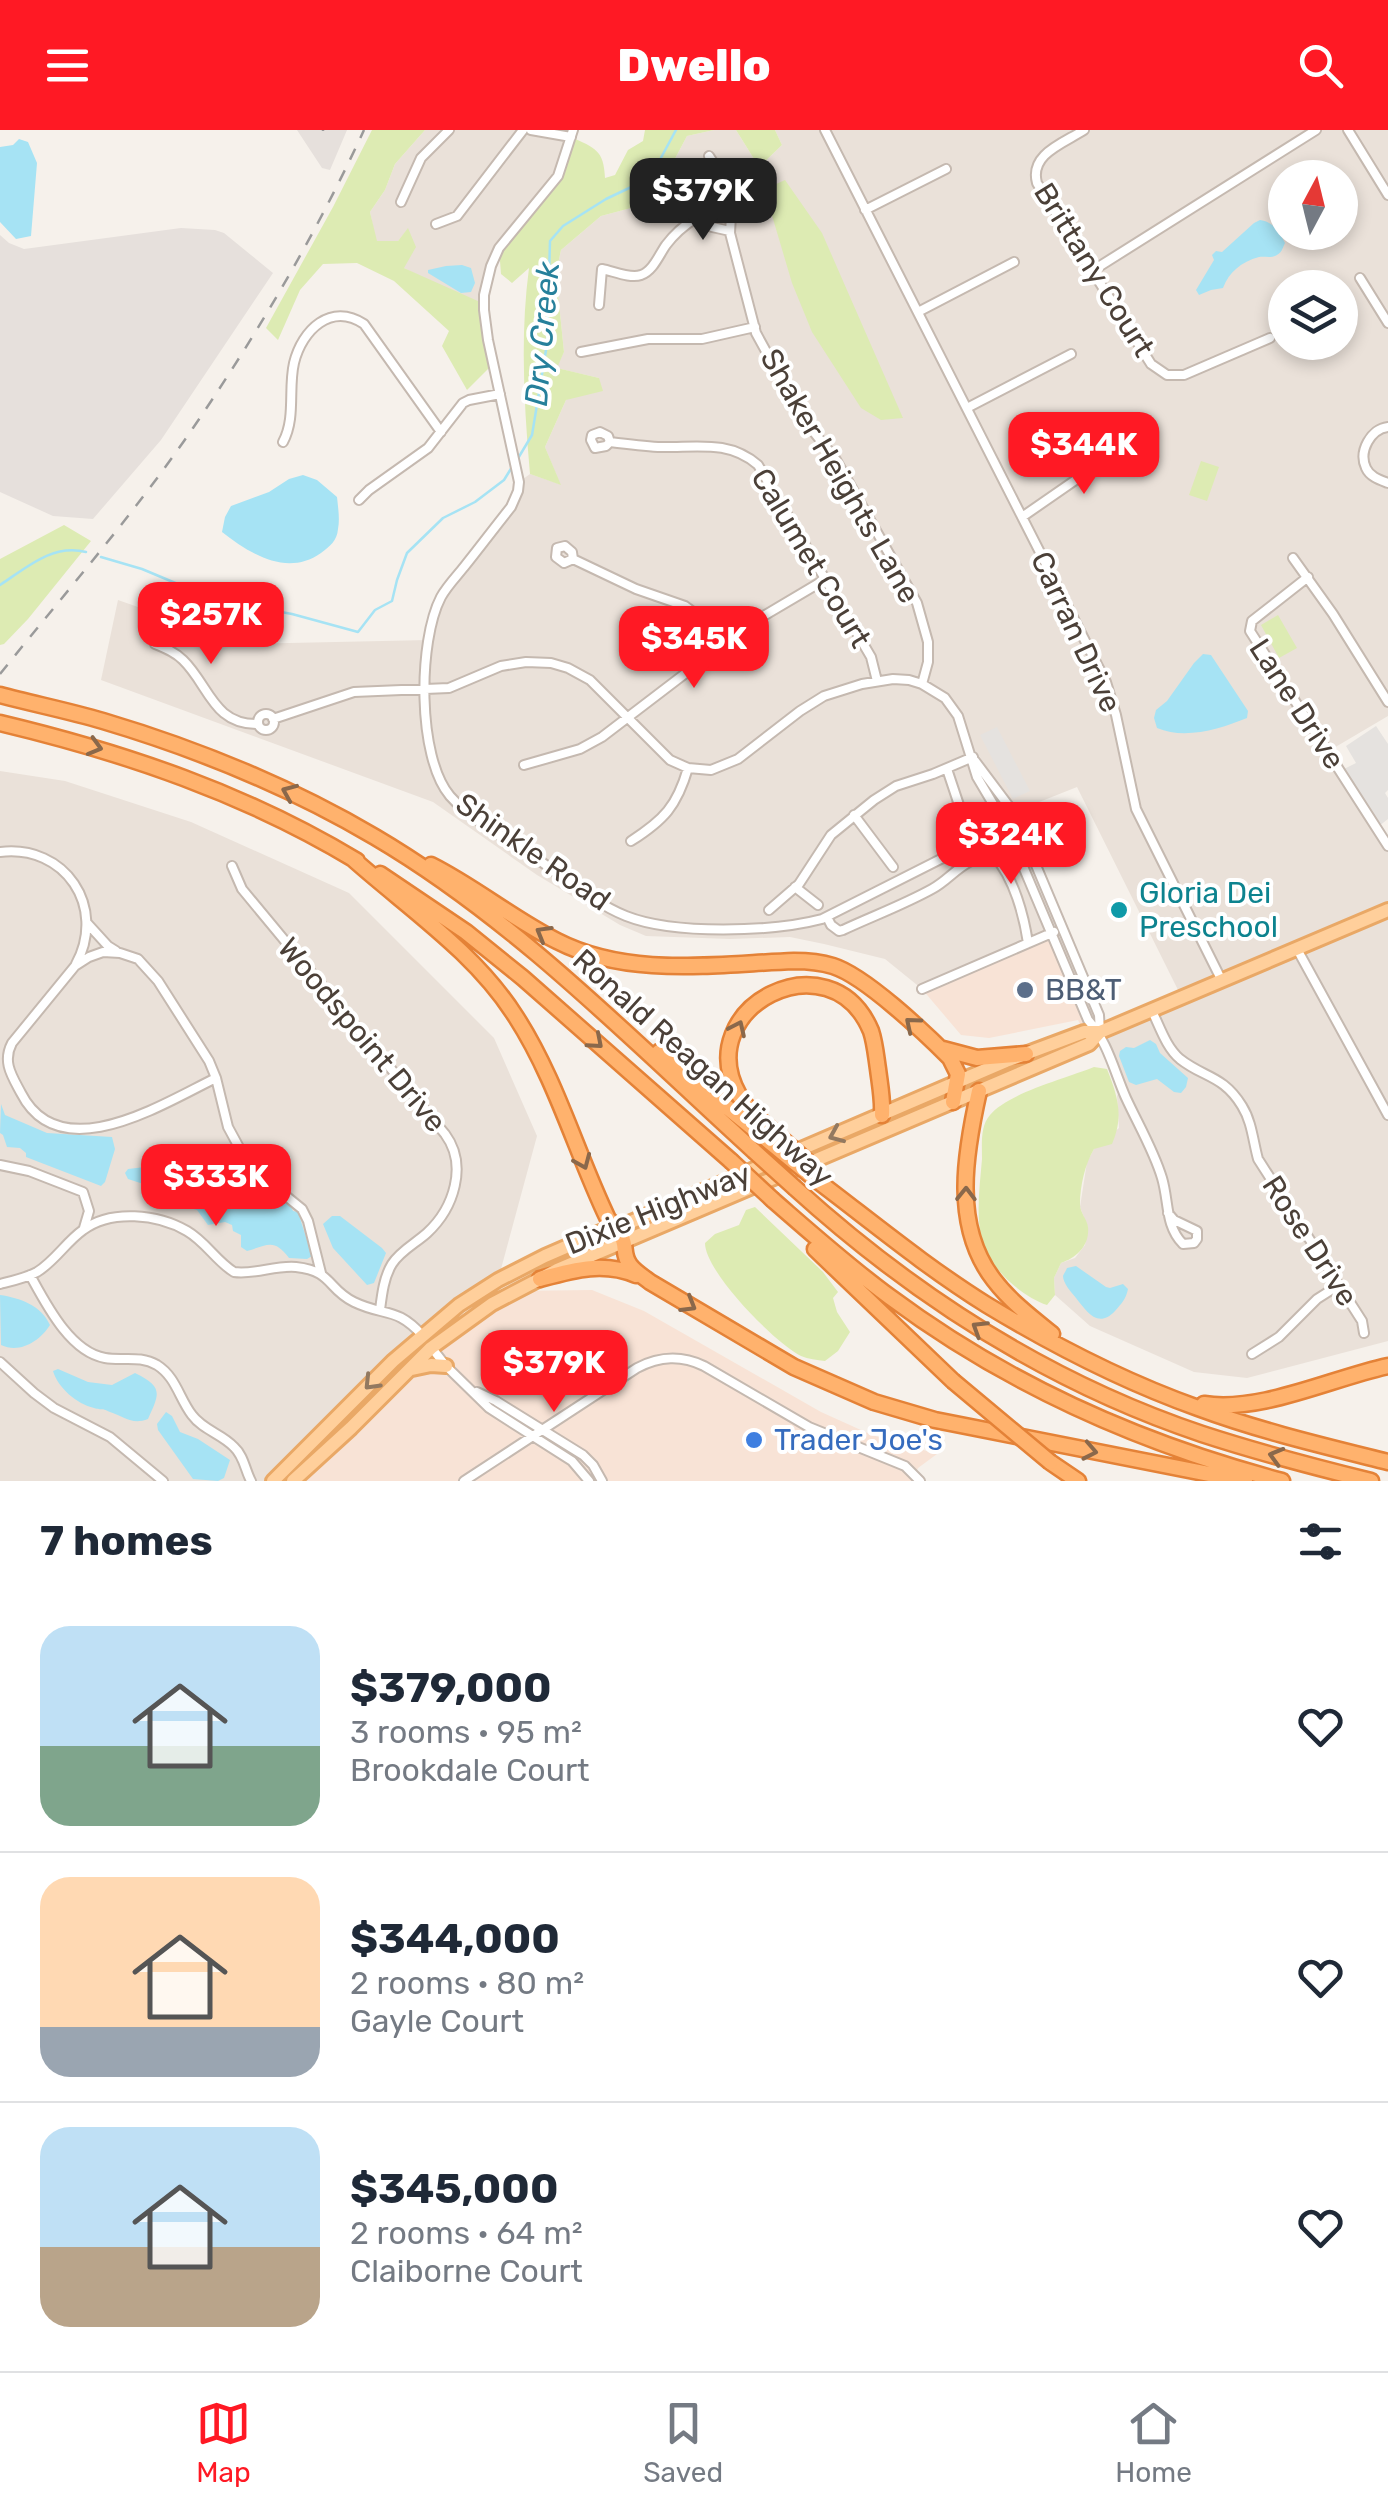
<!DOCTYPE html>
<html lang="en">
<head>
<meta charset="utf-8">
<style>
	body { margin:0; font-family:Rubik,sans-serif; background:#f6f6f7; color:#1f2937; height:100vh; display:flex; flex-direction:column; font-size:38px; white-space:nowrap }
	* { box-sizing:border-box; margin:0 }
	p { font-size:32px; color:#747a83 }
	.icon { flex:none; width:55px; height:55px; fill:none; stroke:currentColor; stroke-width:2; stroke-linecap:round; stroke-linejoin:round }
	.map { position:relative; height:1351px; overflow:hidden }
	.side { display:flex; flex-direction:column; background:#fff; flex:1 }
	.side>* { flex:none }
	.needle { width:65px; rotate:7deg }
	.tools { position:absolute; left:1268px; top:30px; display:grid; gap:20px }
	.tools a { display:grid; place-items:center; width:90px; height:90px; border-radius:50%; background:#fff; box-shadow:0 5px 15px #0003; font-size:50px }
	.price { position:absolute; translate:-50% -85px; padding:0 22px; border-radius:20px; background:#ff1924; color:#fff; font-size:32px; line-height:65px; filter:drop-shadow(0 2px 5px #0008) }
	.price::after { content:''; position:absolute; left:50%; top:60px; width:30px; height:22px; margin-left:-15px; background:inherit; clip-path:polygon(0 0,100% 0,50% 100%) }
	.price.active { background:#222; color:#fff }
	ul { padding:0; list-style:none }
	li { display:flex; align-items:center; gap:30px; height:250px; padding:0 40px }
	li+li { border-top:2px solid #e0e1e3 }
	li span { display:grid; place-items:center; flex:none; width:280px; height:200px; border-radius:30px; color:#555 }
	li>.icon { margin-inline-start:auto }
	span .icon { width:120px; height:120px; fill:#fffc; stroke-width:1 }
	li b { font-size:42px }
	h2 { display:flex; justify-content:space-between; align-items:center; height:120px; padding:0 40px; font-size:42px }
	header { display:flex; justify-content:space-between; align-items:center; height:130px; padding:0 40px; background:#ff1924; color:#fff; font-size:45px; font-weight:800 }
	.tabs { display:flex; justify-content:space-around; align-items:center; height:140px; border-top:2px solid #e0e1e3; background:#fff; font-size:28px; color:#747a83 }
	.tabs a { display:grid; justify-items:center; gap:5px }
	.tabs .active { color:#ff1924 }
	.map>svg:first-child { display:block }
	.residential { fill:#eae1d9; fill-rule:evenodd }
	.commercial { fill:#f8e3d6 }
	.industrial { fill:#e6e0dc }
	.green { fill:#ddebb3 }
	.parking { fill:#e5e2df }
	.water { fill:#a6e3f4 }
	.lines { fill:none; stroke-linecap:round; stroke-linejoin:round }
	.stream { stroke:#a6e3f4; stroke-width:2.5 }
	.street-casing { stroke:#c5b9b0; stroke-width:12 }
	.primary-casing { stroke:#e9a866; stroke-width:18 }
	.highway-casing { stroke:#e48237; stroke-width:19 }
	.street { stroke:#fff; stroke-width:8 }
	.primary { stroke:#ffcf9b; stroke-width:12 }
	.highway { stroke:#ffb26d; stroke-width:14 }
	.rail { stroke:#9a9a9a; stroke-width:2.5; stroke-dasharray:12 12; stroke-linecap:butt }
	.highway-bridge-casing { stroke:#e48237; stroke-width:19; stroke-linecap:butt }
	.highway-bridge { stroke:#ffb26d; stroke-width:14 }
	.oneway { stroke:#8a684b }
	.oneway2 { stroke:#937960 }
	.culture-dot { fill:#0f9aa8; stroke:#fff; stroke-width:4 }
	.service-dot { fill:#5c6f8a; stroke:#fff; stroke-width:4 }
	.shop-dot { fill:#3f7fe0; stroke:#fff; stroke-width:4 }
	.labels { text-anchor:middle; stroke-width:8; stroke-linejoin:round; paint-order:stroke }
	.street-label { font-size:30px; fill:#4b4038; stroke:#fff }
	.culture-label { font-size:30px; fill:#0d838f; stroke:#fff; text-anchor:start }
	.service-label { font-size:30px; fill:#4e5e75; stroke:#fff; text-anchor:start }
	.shop-label { font-size:30px; fill:#366cbe; stroke:#fff; text-anchor:start }
	.water-label { font-size:32px; font-style:italic; fill:#26809b; stroke:#fff }
</style>
</head>
<body>
<header><svg class="icon" aria-label="menu" viewBox="0 0 24 24"><path d="M4 6h16M4 12h16M4 18h16"/></svg>Dwello<svg class="icon" aria-label="search" viewBox="0 0 24 24"><circle cx="10" cy="10" r="6"/><path d="M15 15l6 6"/></svg></header>
<div class="map">
<svg width="1388" height="1351" viewBox="0 0 1388 1351">
	<rect width="100%" height="100%" fill="#f6f1eb"/>
	<path class="residential" d="M425,0H573L561,40L499,118L484,180L404,138L408,99L398,111H376L370,82L385,60L395,34Z
		M714,0H736L759,37L782,15L775,0H1388V586L1327,622L1388,716V1211L1247,1248L1194,1242L1090,1196L1055,1165L1054,1148L1061,1133L1075,1128L1085,1115L1088,1098L1080,1077L1087,1032L1094,1019L1119,998L1117,966L1121,956L1100,902L1182,868L1077,657L1014,682L1016,691L1006,697L1050,804L922,859L885,829L824,814L790,807L730,809L646,806L620,795L537,745L433,672L101,550L118,470L243,514L429,510L442,465L511,377L519,352L530,344L560,354L545,317L566,270L599,248L556,238L564,222L556,144L561,120L601,86L631,78L659,59L687,6ZM1285,48H1340V102H1285ZM1285,158H1340V212H1285Z
		M0,641L65,651L191,692L349,763L494,908L537,1006L498,1150L459,1175L273,1351H0Z"/>
	<path class="commercial" d="M1050,804L1088,890L1100,902H1084L1078,890L989,908L961,905L922,859Z
		M592,1160L644,1181L821,1282L872,1305L937,1324L918,1338L915,1345L920,1351H293L431,1218L514,1161Z"/>
	<path class="industrial" d="M297,0H347L330,40L322,38Z
		M181,98L215,100L224,103L273,143L161,310L93,389L53,386L0,362V105L9,113L24,119Z"/>
	<path class="green" d="M372,0H425L395,34L385,60L370,82L377,111H398L408,98L416,117L404,138L480,172L481,196L490,237L467,260L442,216L449,201L394,151L357,133L323,134L300,160L278,210L266,198L333,77Z
		M645,0H714L687,6L659,59L631,78L601,86L561,120L556,144L564,222L557,238L599,248L603,261L566,270L545,317L561,355L530,344C524,275 520,206 529,138L512,153L501,144L499,118L558,46L571,7C595,18 604,20 605,48L615,45L628,20L643,11Z
		M736,0H775L782,15L759,37Z
		M785,50L822,103L903,288L881,290L861,278L812,202L792,153L768,72L772,56Z
		M1201,331L1219,337L1207,371L1189,365Z
		M64,395L91,411L28,489L4,514L0,515V429Z
		M1278,485L1297,518L1279,528L1261,495Z
		M1094,937L1107,939C1118,967 1124,986 1112,1014L1094,1019C1085,1034 1080,1056 1080,1074C1080,1083 1087,1089 1088,1097C1090,1116 1076,1128 1061,1133L1054,1148L1055,1165L1047,1175C1020,1166 986,1135 981,1106C976,1081 980,1054 982,1029C982,1015 980,996 990,985C1008,963 1067,948 1094,937Z
		M755,1077L823,1142L838,1162L833,1168L837,1182L850,1202L838,1221L825,1231C817,1230 808,1229 801,1226C775,1213 705,1142 705,1113L715,1104L739,1095L746,1080Z"/>
	<path class="parking" d="M1376,596L1388,614V660L1385,663L1388,668V689L1379,696L1344,639L1356,633L1346,616Z
		M997,597L1030,661L1013,669L980,605Z"/>
	<path class="water" d="M19,9L28,12L37,33L31,106L16,109L0,92V17L13,15Z
		M1260,90C1274,92 1279,102 1285,113C1282,119 1282,123 1275,126C1270,128 1264,126 1259,127C1241,132 1229,142 1223,158L1211,160L1199,165L1196,160L1214,130L1212,125L1216,121L1222,122L1254,93Z
		M446,136L462,135L471,138L475,153L471,162L461,163L428,143V140Z
		M303,345L317,350L337,367C338,377 340,389 338,399C337,411 330,416 321,423C287,447 250,424 222,402L225,387L231,376L269,362L289,349Z
		M1203,524L1211,525L1248,581L1247,588C1220,599 1185,610 1157,598L1154,588L1156,580L1167,571L1194,533Z
		M1150,910L1156,914L1160,923L1188,948L1186,957L1181,963L1174,962L1157,949L1136,955L1129,952L1119,926L1120,921L1126,917L1134,918Z
		M1,974L5,985L47,1003L112,1007L115,1019L105,1052L101,1056L26,1027V1023L20,1018L7,1017L3,1005L0,1003Z
		M172,1031L179,1033L194,1031L204,1040L214,1056L259,1064L266,1062C276,1066 290,1071 293,1081L298,1082L312,1126L307,1129L289,1128C274,1108 268,1115 247,1121L241,1117V1105L233,1101L232,1095L225,1092L208,1095L197,1080L187,1077V1068L183,1057H178L171,1063L128,1049L125,1043L128,1039L145,1037L167,1038Z
		M332,1086H340L382,1118L386,1123L374,1153L367,1155L333,1118L323,1094Z
		M1076,1136L1106,1157L1110,1158L1123,1154L1128,1159C1126,1169 1122,1173 1115,1181C1098,1199 1087,1182 1076,1168C1071,1162 1063,1153 1063,1146C1064,1143 1066,1141 1067,1138Z
		M0,1165C20,1168 41,1175 50,1195C40,1211 20,1224 1,1215Z
		M58,1239L88,1252L112,1255L135,1243C163,1257 160,1263 148,1289C132,1295 125,1287 110,1282C99,1277 106,1281 94,1278C77,1274 58,1258 53,1241Z
		M166,1282L172,1286L180,1302L198,1309L230,1330L224,1348L218,1351L193,1349L158,1300L157,1294Z"/>
	<g class="lines">
		<path class="stream" d="M517,330L532,305L547,214L550,111L563,96L606,69L646,50L656,37L676,0
			M101,427L142,439L216,470L292,484L358,502L375,480L392,471L397,450L407,423L443,388L475,372L504,350L512,337
			M0,455C26,438 53,413 86,422"/>
		<g class="street-casing">
			<path id="street" d="M531,0L571,7
				M573,0L558,46L499,118L491,136L484,165V180L488,210L519,352L518,361L511,377C495,397 480,417 464,437C456,447 447,456 441,467C418,511 417,627 450,666C473,692 514,713 543,733C569,751 596,774 626,786C674,805 772,802 822,789L1016,691
				M825,0L1106,552L1116,585L1136,679L1222,851
				M1084,0C1064,13 1029,24 1037,53L1151,234L1167,245H1184L1270,208
				M1348,0L1388,65
				M709,26L730,59L732,67L730,103L756,203L802,287L836,330L917,473L928,512V532L922,554
				M401,72L421,28L449,0
				M865,80L946,39
				M703,85L712,97L730,101
				M436,94L457,86L523,0
				M1092,141L1316,0
				M1360,148L1388,193
				M599,175L602,139C613,141 630,149 641,145C653,141 659,125 666,115C681,95 708,77 732,74
				M918,182L1014,132
				M581,222L648,209H702L755,197
				M967,278L1071,224
				M1388,297C1371,299 1358,321 1366,338C1370,347 1380,350 1388,353
				M283,312C296,288 288,259 294,233C302,200 331,172 364,194L441,302
				M610,312L606,316L595,318L591,310L592,305L600,302L608,306L610,312C626,314 642,316 658,317C695,318 728,309 758,335L871,527L877,551
				M359,370L369,360L428,318L463,273L469,270L500,264
				M1022,387L1126,315
				M1293,428L1333,484L1388,572
				M573,429L564,433L556,427L557,418L565,416L572,422L573,429L636,459L685,476L693,482L721,516
				M1308,447L1252,491L1250,501L1388,716
				M155,514C165,518 175,522 183,530C209,555 213,595 258,594
				M258 592a8 8 0 1 1 16 0a8 8 0 1 1-16 0Z
				M273,589L354,562L449,558L501,536L526,532L551,533L568,538L590,550L670,630L688,638L711,640L738,629L800,581L824,566L862,554L893,549L909,550L922,554L945,568L958,586L977,647L1006,696L1088,890C1108,912 1114,941 1126,968C1138,994 1154,1021 1162,1048C1169,1071 1165,1096 1183,1114L1194,1113L1197,1109V1101L1174,1090L1168,1083
				M975,631L1014,683L1099,885L1100,902
				M524,635L580,619L602,607L750,494L826,449
				M947,639L967,699
				M854,685L893,737
				M631,711C664,690 677,676 688,638
				M0,722C65,714 107,777 76,834
				M232,736L242,759L445,1004C468,1035 454,1078 427,1103C416,1113 400,1121 392,1134C384,1147 382,1164 380,1180
				M795,757L818,775
				M769,780L799,754L831,705L874,670L896,656L933,644L973,627
				M827,787L831,795L839,801L843,800C873,786 903,775 932,759C953,748 965,724 995,727C1014,748 1024,786 1028,813
				M87,793L108,816L116,821
				M1297,819L1388,985
				M922,859L1054,802
				M1152,881C1160,897 1166,917 1180,929C1204,948 1223,945 1242,976C1252,992 1253,1011 1258,1029L1362,1191L1364,1203
				M216,948C164,973 60,1040 21,963C12,946 2,932 12,913L75,836L89,827L103,822L120,823L138,829L158,851L209,931L216,948L228,997L241,1021L259,1044L302,1079L308,1091L321,1143
				M0,1035L29,1041L83,1062L89,1081L84,1098
				M30,1145C46,1174 70,1222 105,1228C123,1231 140,1225 157,1235C176,1247 179,1268 192,1285C203,1300 222,1304 234,1317C244,1326 245,1340 251,1351
				M0,1154C12,1151 26,1148 37,1142C55,1131 66,1112 83,1100C111,1079 158,1084 187,1101C206,1112 216,1131 234,1142C255,1145 275,1135 296,1137C333,1141 327,1159 354,1172C385,1187 396,1176 423,1206
				M431,1217L446,1236L489,1278L572,1331L589,1351
				M1252,1224L1279,1207L1317,1169L1339,1155
				M0,1232L34,1263L54,1278L110,1307L163,1351
				M477,1262L496,1271L583,1325L593,1335L602,1351
				M464,1351L637,1238C660,1226 681,1225 704,1236L809,1297L905,1336L920,1351"/>
		</g>
		<g class="primary-casing">
			<path id="primary" d="M412,1239L431,1235L446,1236
				M273,1351L393,1231L459,1175L498,1150L545,1126L605,1100L617,1098L1006,931L1084,902H1100L1112,897L1388,780
				M293,1351L351,1298L431,1218L492,1174L557,1140L1089,914L1100,902"/>
		</g>
		<g class="highway-casing">
			<path id="highway" d="M0,565C34,574 69,581 103,591C197,619 290,657 375,707C516,790 633,911 754,1021
				M0,593C126,623 246,664 357,731
				M352,728C408,778 475,822 516,887C556,949 576,1022 608,1089C613,1094 621,1102 623,1110C626,1119 623,1126 630,1135C635,1142 644,1147 650,1152L794,1237L874,1272L935,1290L1245,1351
				M431,735C475,757 513,789 557,811C629,848 716,834 794,831C807,831 820,832 833,836C865,846 925,903 950,928L958,944L953,972
				M380,744L466,802L523,848L731,1031
				M943,919L977,928L1026,924
				M659,922L771,1013
				M979,961C965,1023 952,1096 994,1150C1010,1171 1032,1188 1052,1204
				M782,1009C768,996 749,983 739,965C689,877 831,805 871,901C875,913 876,926 878,939C880,955 883,970 882,985
				M815,1049C872,1092 926,1137 987,1175C1053,1215 1125,1252 1198,1278C1260,1301 1324,1316 1388,1332
				M795,1058C913,1165 1050,1253 1202,1304C1257,1322 1314,1337 1371,1351
				M773,1070C811,1103 849,1137 890,1167C1007,1254 1142,1314 1282,1351
				M815,1119L953,1251
				M540,1149C573,1140 603,1131 636,1145
				M1204,1274C1260,1283 1332,1248 1388,1236
				M1050,1332L1078,1351"/>
		</g>
		<use href="#street" class="street"/>
		<use href="#primary" class="primary"/>
		<use href="#highway" class="highway"/>
		<path class="rail" d="M323,1V0
			M0,544C65,463 134,384 193,298C258,203 316,104 364,0"/>
		<g class="highway-bridge-casing">
			<path id="highway-bridge" d="M782,1009L808,1032
				M771,1013L815,1049
				M754,1021L795,1058
				M731,1031L773,1070
				M953,1251L1050,1332"/>
		</g>
		<use href="#highway-bridge" class="highway-bridge"/>
	</g>
	<defs><path id="oneway-chevron" d="M-2-3.5L2.5 0L-2 3.5" fill="none" stroke-width="1.6" stroke-linecap="round" stroke-linejoin="round" transform="scale(2.5)"/></defs>
	<g class="oneway">
		<use href="#oneway-chevron" transform="translate(95 617) rotate(16)"/>
		<use href="#oneway-chevron" transform="translate(289 662) rotate(-157)"/>
		<use href="#oneway-chevron" transform="translate(543 803) rotate(-150)"/>
		<use href="#oneway-chevron" transform="translate(912 894) rotate(-140)"/>
		<use href="#oneway-chevron" transform="translate(738 898) rotate(-65)"/>
		<use href="#oneway-chevron" transform="translate(596 912) rotate(41)"/>
		<use href="#oneway-chevron" transform="translate(583 1032) rotate(67)"/>
		<use href="#oneway-chevron" transform="translate(966 1064) rotate(-89)"/>
		<use href="#oneway-chevron" transform="translate(689 1175) rotate(31)"/>
		<use href="#oneway-chevron" transform="translate(979 1198) rotate(-148)"/>
		<use href="#oneway-chevron" transform="translate(1090 1321) rotate(11)"/>
		<use href="#oneway-chevron" transform="translate(1276 1326) rotate(-164)"/>
	</g>
	<g class="oneway2">
		<use href="#oneway-chevron" transform="translate(836 1005) rotate(157)"/>
		<use href="#oneway-chevron" transform="translate(371 1253) rotate(134)"/>
	</g>
	<circle class="culture-dot" cx="1119" cy="780" r="10"/>
	<circle class="service-dot" cx="1025" cy="860" r="10"/>
	<circle class="shop-dot" cx="754" cy="1310" r="10"/>
	<g class="labels">
		<g class="street-label">
			<text transform="translate(1094 140) rotate(58)" y="10">Brittany Court</text>
			<text transform="translate(840 346) rotate(60)" y="10">Shaker Heights Lane</text>
			<text transform="translate(811 428) rotate(59)" y="10">Calumet Court</text>
			<text transform="translate(1076 502) rotate(65)" y="10">Carran Drive</text>
			<text transform="translate(1297 574) rotate(57)" y="10">Lane Drive</text>
			<text transform="translate(533 722) rotate(35)" y="10">Shinkle Road</text>
			<text transform="translate(362 905) rotate(50)" y="10">Woodspoint Drive</text>
			<text transform="translate(703 938) rotate(42)" y="10">Ronald Reagan Highway</text>
			<text transform="translate(658 1079) rotate(-22)" y="10">Dixie Highway</text>
			<text transform="translate(1310 1111) rotate(57)" y="10">Rose Drive</text>
		</g>
		<g class="culture-label">
			<text x="1139" y="773">Gloria Dei<tspan x="1139" dy="34">Preschool</tspan></text>
		</g>
		<g class="service-label">
			<text x="1045" y="870">BB&amp;T</text>
		</g>
		<g class="shop-label">
			<text x="774" y="1320">Trader Joe's</text>
		</g>
		<g class="water-label">
			<text transform="translate(542 204) rotate(-85)" y="11">Dry Creek</text>
		</g>
	</g>
</svg>
<div class="tools">
<a><svg class="needle" viewBox="-14 -14 28 28"><path d="M0-13l5 13h-10z" fill="#e53935"/><path d="M0 13l5-13h-10z" fill="#747a83"/></svg></a>
<a><svg class="icon" aria-label="layers" viewBox="0 0 24 24"><path d="M12 4l9 5-9 5-9-5zM3 14l9 5 9-5"/></svg></a>
</div>
<b class="price active" style="left:703px;top:113px">$379K</b>
<b class="price" style="left:1084px;top:367px">$344K</b>
<b class="price" style="left:211px;top:537px">$257K</b>
<b class="price" style="left:694px;top:561px">$345K</b>
<b class="price" style="left:1011px;top:757px">$324K</b>
<b class="price" style="left:216px;top:1099px">$333K</b>
<b class="price" style="left:554px;top:1285px">$379K</b>
</div>
<section class="side">
<h2>7 homes<svg class="icon" aria-label="filters" viewBox="0 0 24 24"><path d="M4 7h16M4 17h16"/><circle cx="9" cy="7" r="2"/><circle cx="15" cy="17" r="2"/></svg></h2>
<ul>
<li><span style="background:linear-gradient(#bfe0f5 60%,#7fa58c 0)"><svg class="icon" aria-label="home" viewBox="0 0 24 24"><path d="M3 11l9-7 9 7M6 9v11h12V9"/></svg></span><div><b>$379,000</b><p>3 rooms · 95 m²</p><p>Brookdale Court</p></div><svg class="icon" aria-label="heart" viewBox="0 0 24 24"><path d="M12 20l-8-8c-3-5 5-10 8-4 3-6 11-1 8 4z"/></svg></li>
<li><span style="background:linear-gradient(#ffd9b3 75%,#9aa5b1 0)"><svg class="icon" aria-label="home" viewBox="0 0 24 24"><path d="M3 11l9-7 9 7M6 9v11h12V9"/></svg></span><div><b>$344,000</b><p>2 rooms · 80 m²</p><p>Gayle Court</p></div><svg class="icon" aria-label="heart" viewBox="0 0 24 24"><path d="M12 20l-8-8c-3-5 5-10 8-4 3-6 11-1 8 4z"/></svg></li>
<li><span style="background:linear-gradient(#bfe0f5 60%,#b9a48a 0)"><svg class="icon" aria-label="home" viewBox="0 0 24 24"><path d="M3 11l9-7 9 7M6 9v11h12V9"/></svg></span><div><b>$345,000</b><p>2 rooms · 64 m²</p><p>Claiborne Court</p></div><svg class="icon" aria-label="heart" viewBox="0 0 24 24"><path d="M12 20l-8-8c-3-5 5-10 8-4 3-6 11-1 8 4z"/></svg></li>
</ul>
</section>
<nav class="tabs">
<a class="active"><svg class="icon" aria-label="map" viewBox="0 0 24 24"><path d="M3 6l6-2 6 2 6-2v14l-6 2-6-2-6 2zM9 4v14M15 6v14"/></svg>Map</a>
<a><svg class="icon" aria-label="saved" viewBox="0 0 24 24"><path d="M7 4h10v16l-5-4-5 4z"/></svg>Saved</a>
<a><svg class="icon" aria-label="home" viewBox="0 0 24 24"><path d="M3 11l9-7 9 7M6 9v11h12V9"/></svg>Home</a>
</nav>
</body>
</html>
